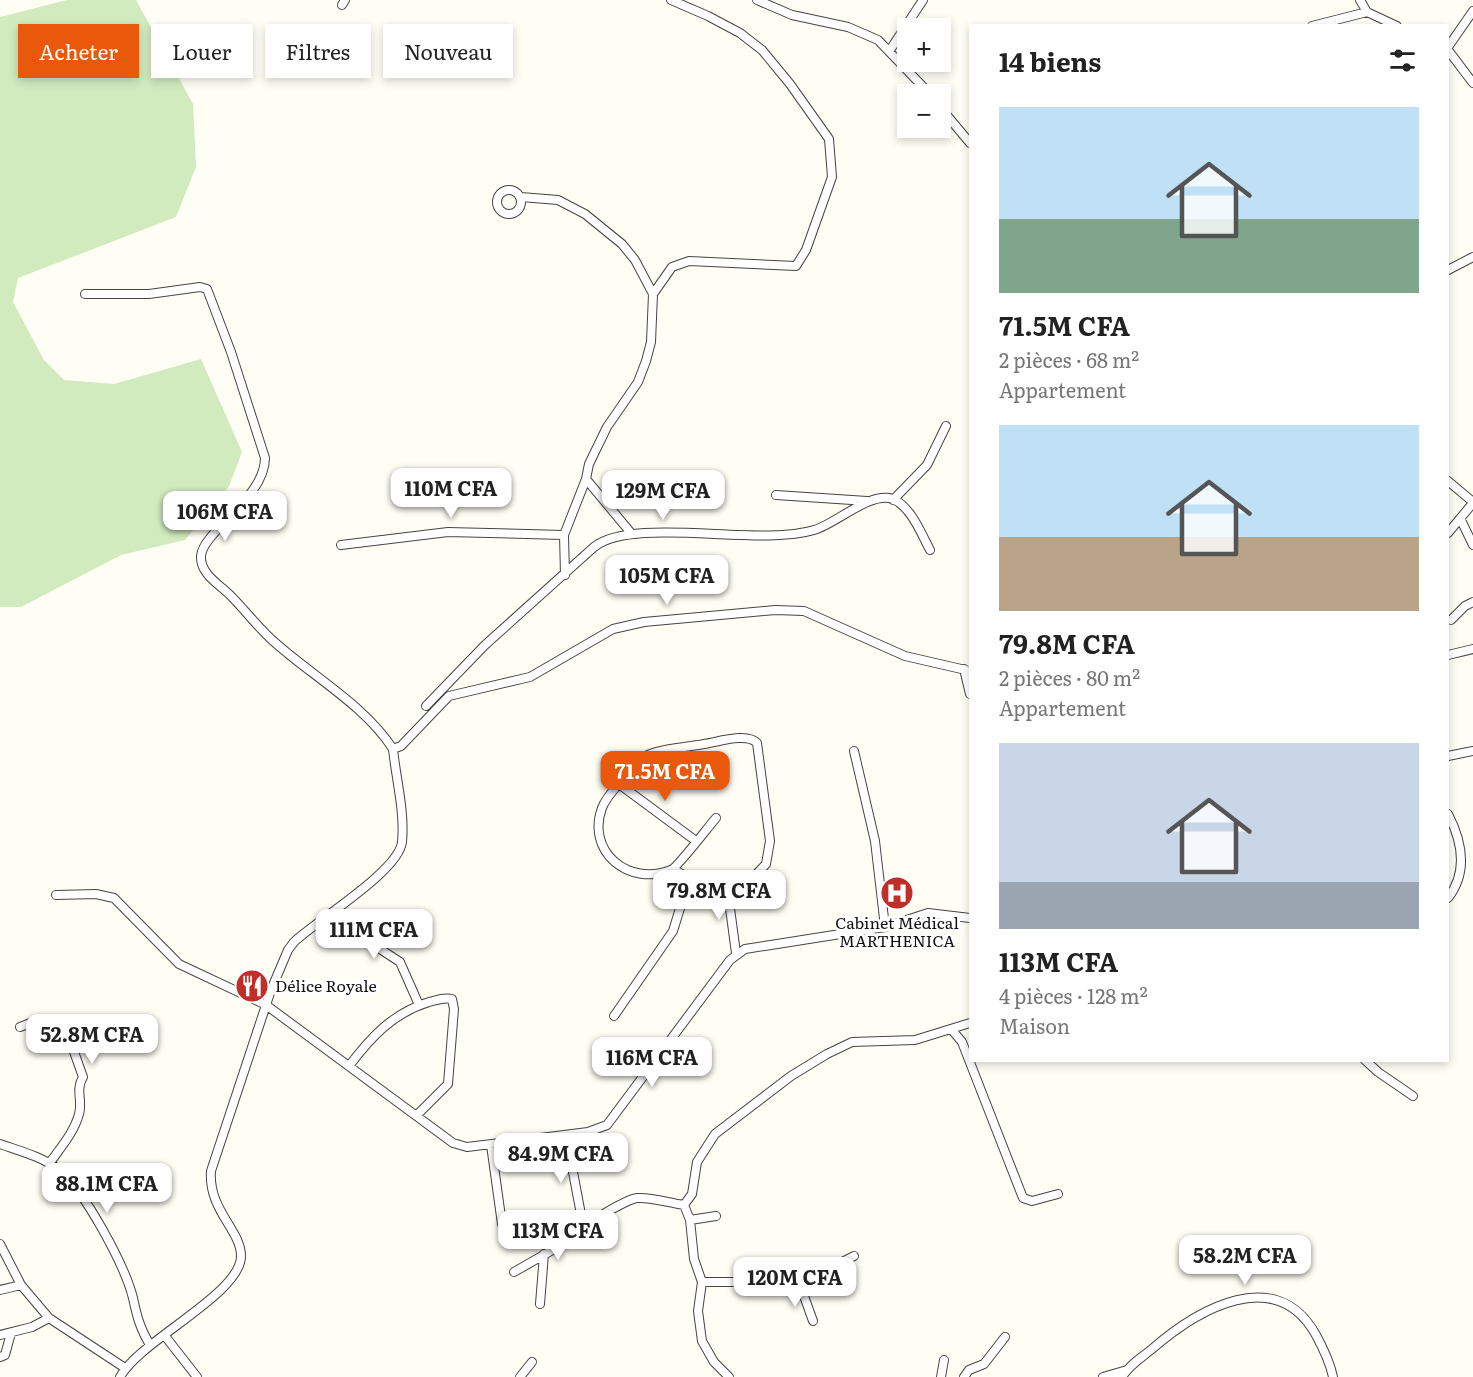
<!DOCTYPE html>
<html lang="fr">
<head>
<meta charset="utf-8">
<style>
	body { margin:0; font-family:Literata,serif; background:#f6f6f6; color:#222; height:100vh; display:flex; flex-direction:column; font-size:22px; white-space:nowrap }
	* { box-sizing:border-box; margin:0 }
	p { font-size:20px; color:#767676 }
	.icon { flex:none; width:33px; height:33px; fill:none; stroke:currentColor; stroke-width:2; stroke-linecap:round; stroke-linejoin:round }
	.map { position:relative; flex:1; overflow:hidden }
	.sheet { position:absolute; left:969px; top:24px; width:480px; height:1038px; display:flex; flex-direction:column; background:#fff; border-radius:0px; box-shadow:0 3px 9px #0003 }
	.sheet>* { flex:none }
	.hud { position:absolute; left:18px; top:24px; width:570px; height:54px; display:flex; gap:12px }
	.buttons { position:absolute; left:897px; top:18px; display:grid; gap:12px }
	.buttons a { display:grid; place-items:center; width:54px; height:54px; border-radius:0px; background:#fff; box-shadow:0 3px 9px #0003; font-size:30px }
	.price { position:absolute; translate:-50% -51px; padding:0 14px; border-radius:12px; background:#fff; color:#222; font-size:20px; line-height:39px; filter:drop-shadow(0 2px 3px #0008) }
	.price::after { content:''; position:absolute; left:50%; top:36px; width:18px; height:14px; margin-left:-9px; background:inherit; clip-path:polygon(0 0,100% 0,50% 100%) }
	.price.active { background:#ea580c; color:#fff }
	ul { padding:0; list-style:none }
	li { display:grid; align-content:center; gap:12px; height:318px; padding:0 30px }
	li span { display:grid; place-items:center; height:186px; border-radius:0px; color:#555 }
	li>.icon { margin-inline-start:auto }
	span .icon { width:108px; height:108px; fill:#fffc; stroke-width:1 }
	li b { font-size:26px }
	h2 { display:flex; justify-content:space-between; align-items:center; height:72px; padding:0 30px; font-size:26px }
	.pill { padding:0 21px; border-radius:0px; background:#fff; box-shadow:0 3px 9px #0003; font-size:21px; line-height:54px }
	.pill.active { background:#ea580c; color:#fff }
	.map>svg:first-child { display:block }
	.green { fill:#d1eabe }
	.lines { fill:none; stroke-linecap:round; stroke-linejoin:round }
	.minor-casing { stroke:#444; stroke-width:10 }
	.minor { stroke:#fff; stroke-width:8 }
	.labels { text-anchor:middle; stroke-width:6; stroke-linejoin:round; paint-order:stroke }
	.poi-label { font-size:16px; fill:#111; stroke:#fff }
</style>
</head>
<body>
<div class="map">
<svg width="1473" height="1377" viewBox="0 0 1473 1377">
	<rect width="100%" height="100%" fill="#fffef5"/>
	<path class="green" d="M67,0H136L193,104L196,167L176,217L18,278L13,302L44,360L64,380L114,384L201,359L242,452L229,486L185,540L121,555L21,607H0V17Z"/>
	<g class="lines">
		<g class="minor-casing">
			<path id="minor" d="M757,0L792,15L848,27L878,40L930,94
				M1360,0L1367,12L1397,26
				M342,5L345,0
				M1312,26L1367,12
				M1448,47L1473,11
				M890,50L923,0
				M1448,50L1473,83
				M940,107L970,143
				M497 202a12 12 0 1 1 24 0a12 12 0 1 1-24 0Z
				M521,197L558,200L585,214L622,244L635,260L653,294L651,342L646,361L638,382L607,427L589,464L586,479L564,535L565,575
				M1448,270L1473,257
				M85,294H149L200,287L207,289L231,352L265,458C265,498 203,531 201,556C200,574 219,584 230,595C244,609 256,625 271,639C310,675 364,704 393,749C396,779 405,812 402,842C399,871 317,920 294,942L288,950L271,990L211,1171C208,1210 241,1230 241,1256C241,1294 139,1341 120,1377
				M653,294L672,267L689,261L796,266L806,250L832,177L829,139L790,84L762,50L740,33L708,16L671,0
				M586,479L631,533
				M1448,481L1473,502
				M776,495L867,501
				M893,500L927,465L946,426
				M1461,520L1473,545
				M1448,533L1473,503
				M341,545L448,532L564,535
				M1451,620L1465,606L1473,602
				M1448,655L1473,649
				M964,669L970,694
				M426,706L485,645L594,547C634,516 758,547 814,530C836,524 870,491 893,499C911,507 921,533 930,550
				M393,749L401,746L449,696L530,677L613,629L644,622L775,610L804,611L905,656L970,671
				M854,751L875,841L885,927
				M1448,756L1473,751
				M619,784L696,841
				M1448,814C1462,841 1468,872 1448,898
				M673,869L696,882L727,886L750,881L766,864L770,841L757,743C747,732 718,742 704,744C688,747 655,749 642,758C635,762 629,772 624,778C616,787 606,797 602,808C586,851 628,887 671,870C678,867 708,827 716,818
				M727,886L736,953
				M56,895L96,894L114,898L179,964L266,1005L453,1143L467,1147L588,1132L607,1125L730,960L745,949L885,927L928,913L970,918
				M328,915L400,962L419,1005
				M614,1016L673,931L689,879
				M20,1027L41,1019L58,1020L68,1035L83,1077C75,1090 83,1101 79,1114C74,1133 60,1148 49,1164
				M952,1030L962,1042L1023,1198L1032,1201L1058,1194
				M1365,1060L1378,1072L1413,1096
				M349,1066C371,1037 393,1013 429,1002C437,1000 444,997 452,999L454,1009L448,1084L417,1115
				M566,1135L583,1225
				M0,1144C20,1151 43,1157 59,1170C85,1191 125,1266 133,1298C137,1317 140,1328 150,1345
				M491,1145L502,1224
				M684,1205L690,1220L694,1259L702,1282L698,1311L702,1341L714,1362L729,1377
				M690,1220L716,1216
				M0,1244L21,1285L49,1318L125,1368
				M514,1272L570,1240C571,1231 627,1199 637,1198C652,1197 669,1203 684,1205L692,1194L697,1162L715,1134L791,1076L827,1054L852,1042L915,1040L970,1023
				M702,1282H758L793,1287L854,1256
				M800,1285L813,1321
				M0,1290L21,1285
				M540,1304L544,1254
				M0,1335L32,1327L49,1318
				M165,1336L197,1377
				M0,1357L5,1355L11,1333
				M520,1377L532,1362
				M941,1377L944,1360
				M964,1377L969,1370L984,1364L1005,1337L984,1364
				M1103,1377L1127,1370
				M1122,1377C1129,1365 1141,1358 1152,1349C1197,1310 1276,1263 1316,1335C1323,1348 1330,1362 1333,1377"/>
		</g>
		<use href="#minor" class="minor"/>
	</g>
	<defs>
		<g id="hospital-disc" transform="scale(1.725)"><circle r="9.5" fill="#c12e29" stroke="#fff"/><path d="M-5-5h3v3.5h4V-5h3V5h-3V1.5h-4V5h-3Z" fill="#fff"/></g>
		<g id="restaurant-disc" transform="scale(1.725)"><circle r="9.5" fill="#c12e29" stroke="#fff"/><path d="M-5-6h1v4h1v-4h1v4h1v-4h1v5L-1.5 .5V6h-2V.5L-5-1ZM5-6V6H3V1.5H1.5Q1.5-4 5-6Z" fill="#fff"/></g>
	</defs>
	<g fill-rule="evenodd">
		<use href="#hospital-disc" x="897" y="893"/>
		<use href="#restaurant-disc" x="252" y="986"/>
	</g>
	<g class="labels">
		<g class="poi-label">
			<text x="897" y="929">Cabinet Médical<tspan x="897" dy="18">MARTHENICA</tspan></text>
			<text x="275" y="992" text-anchor="start">Délice Royale</text>
		</g>
	</g>
</svg>
<div class="buttons">
<a>+</a>
<a>−</a>
</div>
<b class="price" style="left:451px;top:519px">110M CFA</b>
<b class="price" style="left:663px;top:521px">129M CFA</b>
<b class="price" style="left:225px;top:542px">106M CFA</b>
<b class="price" style="left:667px;top:606px">105M CFA</b>
<b class="price active" style="left:665px;top:802px">71.5M CFA</b>
<b class="price" style="left:719px;top:921px">79.8M CFA</b>
<b class="price" style="left:374px;top:960px">111M CFA</b>
<b class="price" style="left:92px;top:1065px">52.8M CFA</b>
<b class="price" style="left:652px;top:1088px">116M CFA</b>
<b class="price" style="left:561px;top:1184px">84.9M CFA</b>
<b class="price" style="left:107px;top:1214px">88.1M CFA</b>
<b class="price" style="left:558px;top:1261px">113M CFA</b>
<b class="price" style="left:1245px;top:1286px">58.2M CFA</b>
<b class="price" style="left:795px;top:1308px">120M CFA</b>
<div class="hud">
<a class="pill active">Acheter</a>
<a class="pill">Louer</a>
<a class="pill">Filtres</a>
<a class="pill">Nouveau</a>
</div>
<section class="sheet">
<h2>14 biens<svg class="icon" aria-label="filters" viewBox="0 0 24 24"><path d="M4 7h16M4 17h16"/><circle cx="9" cy="7" r="2"/><circle cx="15" cy="17" r="2"/></svg></h2>
<ul>
<li><span style="background:linear-gradient(#bfe0f5 60%,#7fa58c 0)"><svg class="icon" aria-label="home" viewBox="0 0 24 24"><path d="M3 11l9-7 9 7M6 9v11h12V9"/></svg></span><div><b>71.5M CFA</b><p>2 pièces · 68 m²</p><p>Appartement</p></div></li>
<li><span style="background:linear-gradient(#bfe0f5 60%,#b9a48a 0)"><svg class="icon" aria-label="home" viewBox="0 0 24 24"><path d="M3 11l9-7 9 7M6 9v11h12V9"/></svg></span><div><b>79.8M CFA</b><p>2 pièces · 80 m²</p><p>Appartement</p></div></li>
<li><span style="background:linear-gradient(#c9d6e8 75%,#9aa5b1 0)"><svg class="icon" aria-label="home" viewBox="0 0 24 24"><path d="M3 11l9-7 9 7M6 9v11h12V9"/></svg></span><div><b>113M CFA</b><p>4 pièces · 128 m²</p><p>Maison</p></div></li>
</ul>
</section>
</div>
</body>
</html>
